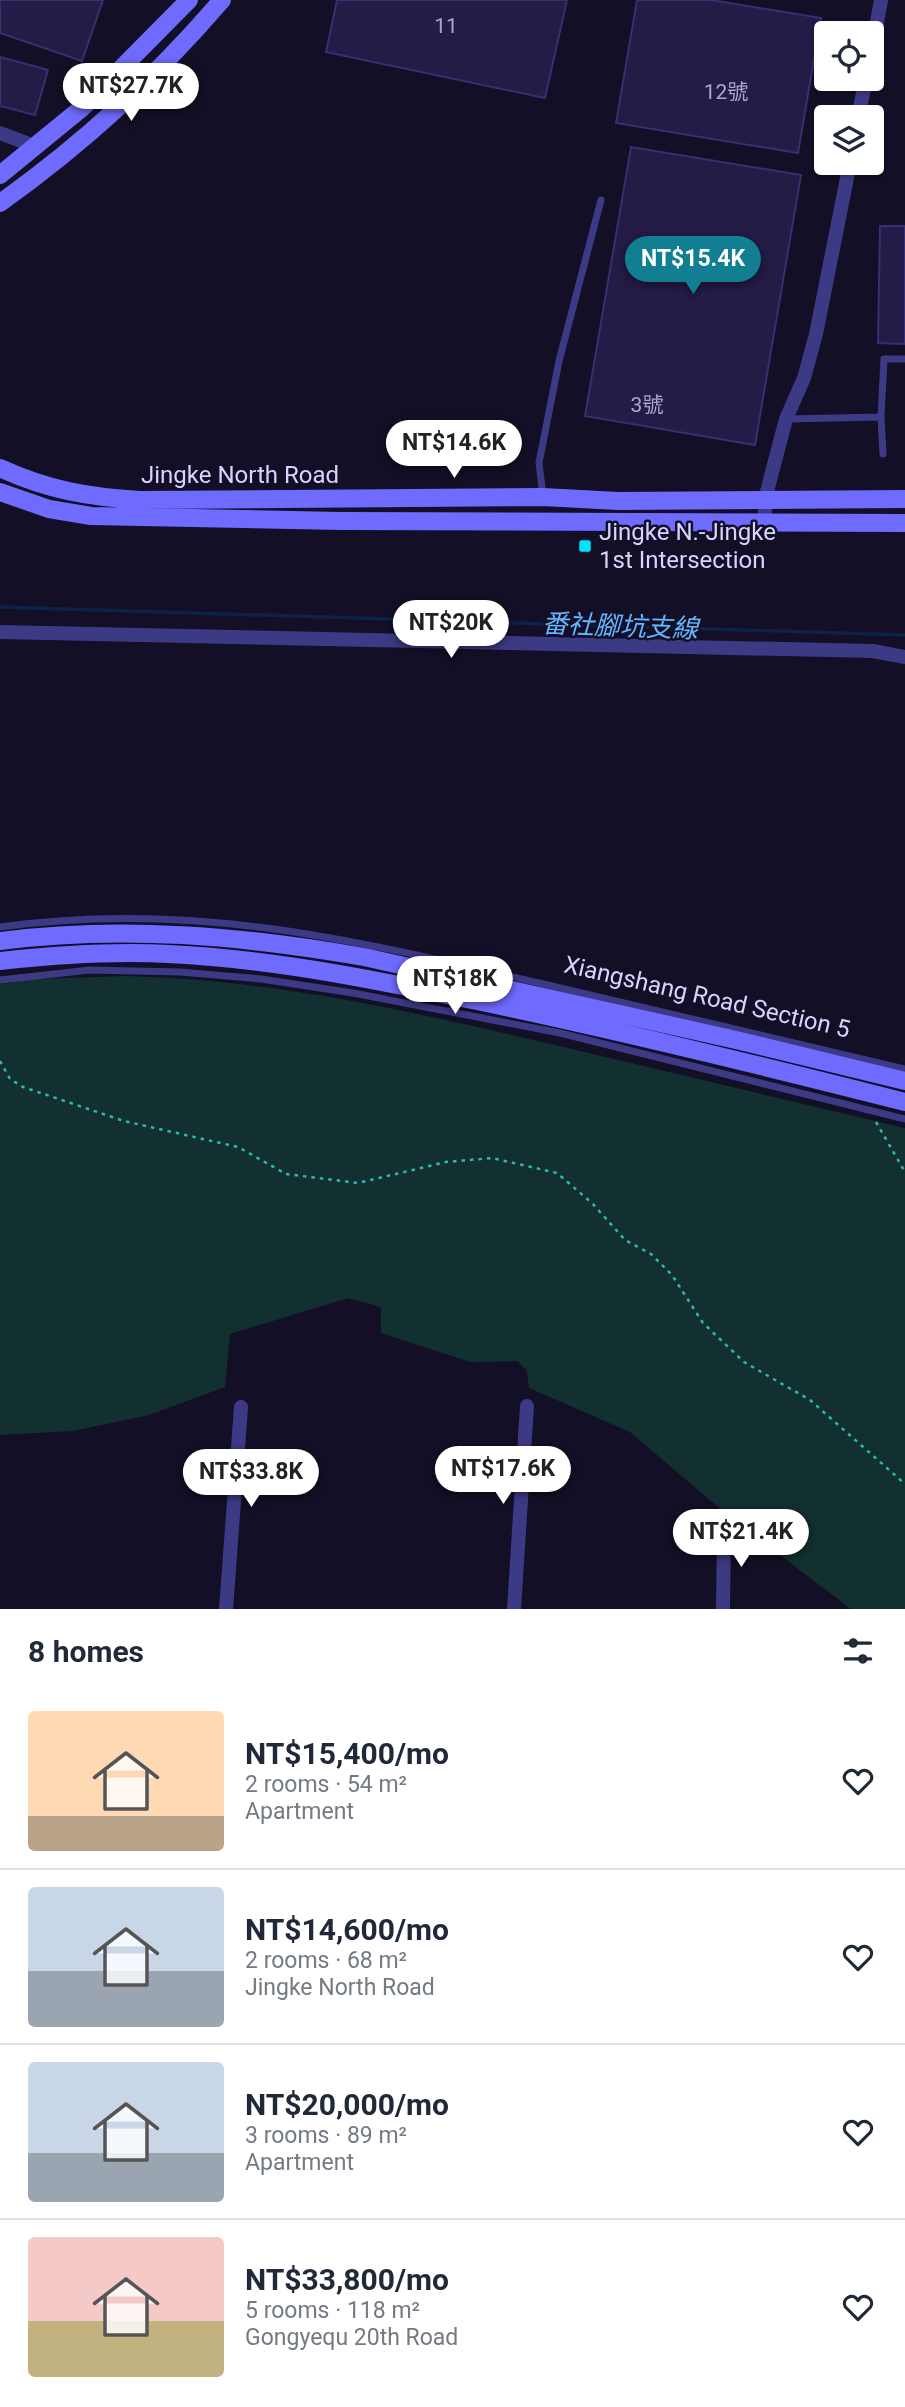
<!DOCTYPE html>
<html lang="en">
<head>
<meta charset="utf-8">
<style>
	body { margin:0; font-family:Roboto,"Noto Sans TC",sans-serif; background:#f2f2f3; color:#1f2937; height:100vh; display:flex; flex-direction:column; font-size:26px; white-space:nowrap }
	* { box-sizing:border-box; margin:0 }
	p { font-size:23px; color:#747a83 }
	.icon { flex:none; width:38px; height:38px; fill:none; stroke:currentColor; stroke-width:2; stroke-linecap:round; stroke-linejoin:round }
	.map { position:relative; height:1609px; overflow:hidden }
	.details { display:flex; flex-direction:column; background:#fff; flex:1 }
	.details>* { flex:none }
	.controls { position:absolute; left:814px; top:21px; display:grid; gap:14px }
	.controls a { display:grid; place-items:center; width:70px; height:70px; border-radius:7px; background:#fff; box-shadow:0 2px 5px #0004; font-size:35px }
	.price { position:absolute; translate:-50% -60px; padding:0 16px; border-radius:24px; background:#fff; color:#222; font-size:23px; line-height:46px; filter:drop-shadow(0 2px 4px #0008) }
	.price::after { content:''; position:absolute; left:50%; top:42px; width:21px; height:16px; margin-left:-10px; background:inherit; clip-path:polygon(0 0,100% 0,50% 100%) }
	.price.on { background:#117e91; color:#fff }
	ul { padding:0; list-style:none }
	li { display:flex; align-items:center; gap:21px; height:175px; padding:0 28px }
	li+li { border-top:2px solid #e0e1e3 }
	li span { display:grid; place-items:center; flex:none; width:196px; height:140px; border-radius:7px; color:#555 }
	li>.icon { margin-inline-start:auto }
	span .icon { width:84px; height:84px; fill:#fffc; stroke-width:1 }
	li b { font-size:30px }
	h2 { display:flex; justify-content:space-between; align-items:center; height:84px; padding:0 28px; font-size:30px }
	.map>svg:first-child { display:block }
	.green { fill:#12302f }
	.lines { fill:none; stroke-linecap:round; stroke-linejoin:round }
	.stream { stroke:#0c2248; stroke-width:3.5 }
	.building { fill:#241b47; stroke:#3b2d73; stroke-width:2 }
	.path { stroke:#2fb8b0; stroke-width:2.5; stroke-dasharray:3.5 5; stroke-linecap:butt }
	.lane { stroke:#3d3a85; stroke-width:7 }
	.street { stroke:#3d3a85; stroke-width:14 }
	.secondary { stroke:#6f6bff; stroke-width:18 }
	.poi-dot { fill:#00e5ff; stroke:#130f26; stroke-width:2.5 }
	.labels { text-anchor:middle; stroke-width:5; stroke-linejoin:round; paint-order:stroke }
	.number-label { font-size:21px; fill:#aca6d1 }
	.street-label { font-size:24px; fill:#d9d4ff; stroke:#130f26 }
	.poi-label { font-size:24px; fill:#d9d4ff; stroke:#130f26; text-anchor:start }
	.water-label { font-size:26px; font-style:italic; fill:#62b6ff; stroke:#130f26 }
</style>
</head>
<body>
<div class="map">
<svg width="905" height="1609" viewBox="0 0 905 1609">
	<rect width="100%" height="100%" fill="#130f26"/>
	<path class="green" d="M124,976C272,979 415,1012 559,1046C674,1073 790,1101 905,1128V1609H851L731,1518L630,1432L529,1388L527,1371L518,1361L470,1362L381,1333V1307L348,1298L230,1334L225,1387L149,1415L73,1431L0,1435V984L37,979Z"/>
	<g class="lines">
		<path class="stream" d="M0,607L905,635"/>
	</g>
	<path class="building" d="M0,0H103L82,61L0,33Z
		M337,0H567L545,98L326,52Z
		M637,0H711L821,18L798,153L616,123Z
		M0,57L48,70L35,115L0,106Z
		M631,147L801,175L755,445L585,416Z
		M880,226H905V344L878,343Z"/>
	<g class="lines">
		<path class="path" d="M0,1061L10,1079L23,1087L124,1121L238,1147L286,1174L358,1183L446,1162L492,1158L557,1173L592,1203L625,1240L651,1254L672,1275L703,1323L744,1362L810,1400L905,1484
			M876,1122L905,1172"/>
		<path class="lane" d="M787,419L881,417
			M883,454L881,417L884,359H905
			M543,496L539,463L559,361L601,200
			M0,927C191,900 355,940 539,983C661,1012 783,1040 905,1069
			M0,980L90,970L180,972L261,979L353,993L560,1033L905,1119"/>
		<path class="street" d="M872,50L881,0
			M858,117L866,79
			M0,133L37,147
			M765,524V499L786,419L804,378L816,334L850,163
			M0,632L873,651L905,657
			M226,1609L241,1407
			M514,1609L527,1406
			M723,1609L724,1529"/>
		<path class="secondary" d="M0,175L83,107L189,0
			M0,203C83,144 156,77 222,0
			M0,468C48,490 88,497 140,500L543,497L618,501L905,499
			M0,492L49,509L91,516L341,521L905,523
			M0,941C121,925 244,936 364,957L736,1040L905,1081
			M0,961C55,955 114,951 169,954C273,959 376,980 477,1001C621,1031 763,1066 905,1102"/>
	</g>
	<rect class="poi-dot" x="578" y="539" width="14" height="14" rx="3.5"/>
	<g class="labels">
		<g class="number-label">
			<text x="446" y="33">11</text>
			<text x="726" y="99">12號</text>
			<text x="647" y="412">3號</text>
		</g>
		<g class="street-label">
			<text x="240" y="483">Jingke North Road</text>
			<text transform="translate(707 997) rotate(13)" y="8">Xiangshang Road Section 5</text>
		</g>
		<g class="poi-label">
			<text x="599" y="540">Jingke N.-Jingke<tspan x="599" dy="28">1st Intersection</tspan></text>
		</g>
		<g class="water-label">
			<text transform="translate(620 626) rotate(2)" y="9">番社腳坑支線</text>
		</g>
	</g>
</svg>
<div class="controls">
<a><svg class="icon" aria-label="locate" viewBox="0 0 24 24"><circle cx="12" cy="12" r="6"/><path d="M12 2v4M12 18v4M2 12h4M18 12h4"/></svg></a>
<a><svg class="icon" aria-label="layers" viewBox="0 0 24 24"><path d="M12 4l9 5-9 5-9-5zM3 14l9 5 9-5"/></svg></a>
</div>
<b class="price" style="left:131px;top:123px">NT$27.7K</b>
<b class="price on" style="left:693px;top:296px">NT$15.4K</b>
<b class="price" style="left:454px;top:480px">NT$14.6K</b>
<b class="price" style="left:451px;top:660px">NT$20K</b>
<b class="price" style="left:455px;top:1016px">NT$18K</b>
<b class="price" style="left:503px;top:1506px">NT$17.6K</b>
<b class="price" style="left:251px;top:1509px">NT$33.8K</b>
<b class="price" style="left:741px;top:1569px">NT$21.4K</b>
</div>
<section class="details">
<h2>8 homes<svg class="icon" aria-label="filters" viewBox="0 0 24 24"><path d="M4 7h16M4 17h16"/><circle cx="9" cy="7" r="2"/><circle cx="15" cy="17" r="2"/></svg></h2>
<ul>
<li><span style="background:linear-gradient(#ffd9b3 75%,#b9a48a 0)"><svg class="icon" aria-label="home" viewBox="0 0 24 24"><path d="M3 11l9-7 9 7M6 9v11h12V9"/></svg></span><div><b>NT$15,400/mo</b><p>2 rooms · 54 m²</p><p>Apartment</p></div><svg class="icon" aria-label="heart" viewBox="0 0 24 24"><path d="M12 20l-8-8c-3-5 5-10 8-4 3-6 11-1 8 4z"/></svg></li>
<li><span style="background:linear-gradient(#c9d6e8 60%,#9aa5b1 0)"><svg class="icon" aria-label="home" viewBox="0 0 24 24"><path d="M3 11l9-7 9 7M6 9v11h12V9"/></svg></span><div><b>NT$14,600/mo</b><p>2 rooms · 68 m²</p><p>Jingke North Road</p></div><svg class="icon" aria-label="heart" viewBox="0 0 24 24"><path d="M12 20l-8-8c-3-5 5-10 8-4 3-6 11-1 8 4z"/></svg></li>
<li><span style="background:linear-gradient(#c9d6e8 65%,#9aa5b1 0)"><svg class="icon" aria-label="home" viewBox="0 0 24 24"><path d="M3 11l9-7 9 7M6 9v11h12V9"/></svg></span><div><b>NT$20,000/mo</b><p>3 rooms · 89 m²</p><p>Apartment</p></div><svg class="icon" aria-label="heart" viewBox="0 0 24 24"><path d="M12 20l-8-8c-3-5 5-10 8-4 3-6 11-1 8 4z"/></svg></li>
<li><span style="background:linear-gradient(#f6c9c9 60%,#c2b280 0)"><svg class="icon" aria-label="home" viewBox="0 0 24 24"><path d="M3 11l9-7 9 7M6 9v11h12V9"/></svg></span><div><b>NT$33,800/mo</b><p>5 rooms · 118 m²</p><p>Gongyequ 20th Road</p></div><svg class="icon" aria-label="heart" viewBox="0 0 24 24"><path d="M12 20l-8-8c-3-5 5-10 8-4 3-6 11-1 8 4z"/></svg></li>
</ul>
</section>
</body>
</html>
